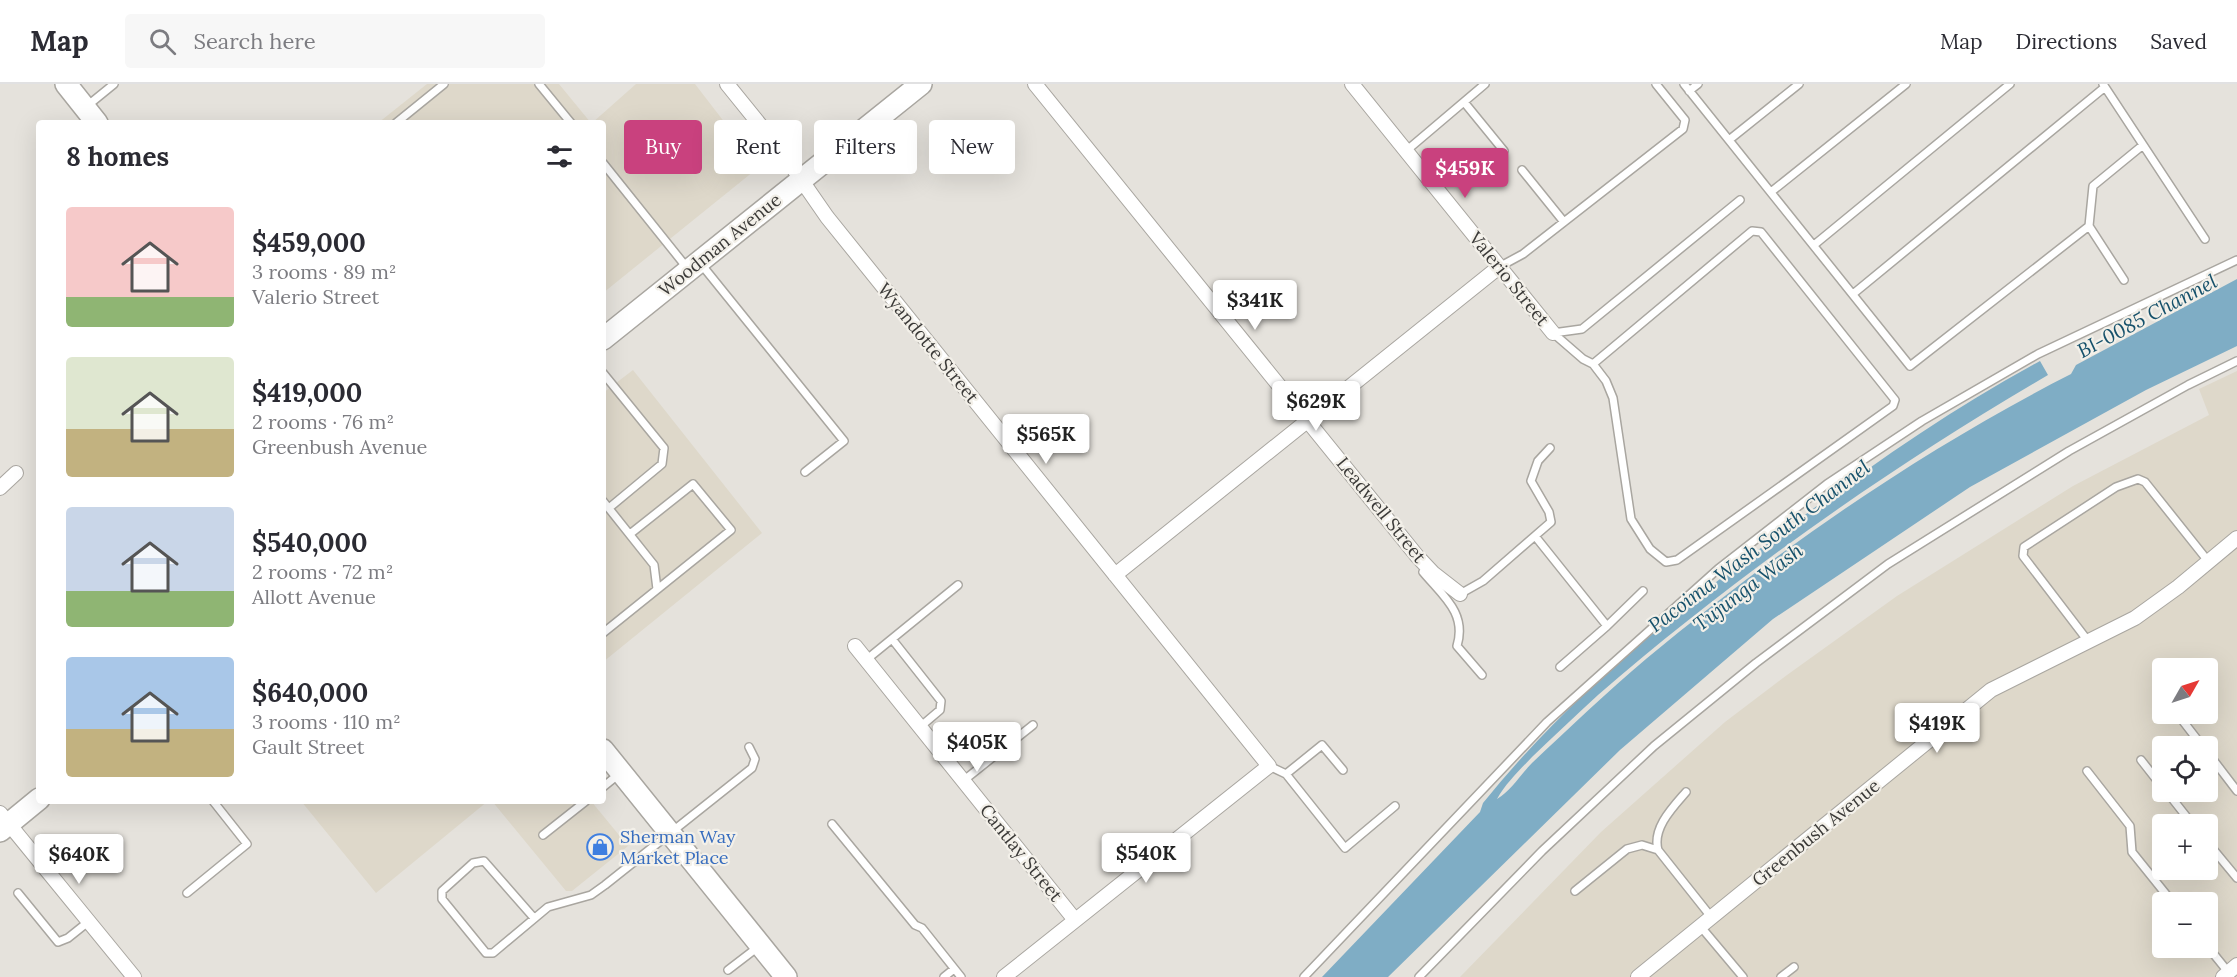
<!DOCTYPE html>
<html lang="en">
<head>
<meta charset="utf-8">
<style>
	body { margin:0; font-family:Lora,serif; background:#f7f7f7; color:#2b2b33; height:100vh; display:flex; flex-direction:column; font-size:22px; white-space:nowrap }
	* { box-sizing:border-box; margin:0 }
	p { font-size:20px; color:#7c7c81 }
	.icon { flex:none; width:33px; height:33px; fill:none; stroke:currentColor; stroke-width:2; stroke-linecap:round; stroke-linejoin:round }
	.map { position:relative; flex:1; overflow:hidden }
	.details { position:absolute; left:36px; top:36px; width:570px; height:684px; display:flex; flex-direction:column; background:#fff; border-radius:6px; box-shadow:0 6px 24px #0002 }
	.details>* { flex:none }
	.top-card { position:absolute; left:624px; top:36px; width:570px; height:54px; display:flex; gap:12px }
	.needle { width:39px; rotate:51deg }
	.controls { position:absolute; left:2152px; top:574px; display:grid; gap:12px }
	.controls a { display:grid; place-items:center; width:66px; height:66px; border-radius:6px; background:#fff; box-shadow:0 6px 24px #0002; font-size:30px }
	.price { position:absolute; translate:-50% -51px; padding:0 14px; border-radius:6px; background:#fff; color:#222; font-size:20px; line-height:39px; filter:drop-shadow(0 2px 3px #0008) }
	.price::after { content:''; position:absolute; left:50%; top:36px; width:18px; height:14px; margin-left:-9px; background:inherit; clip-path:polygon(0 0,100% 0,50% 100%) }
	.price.current { background:#c9417e; color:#fff }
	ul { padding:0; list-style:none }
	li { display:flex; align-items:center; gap:18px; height:150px; padding:0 30px }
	li span { display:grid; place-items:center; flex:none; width:168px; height:120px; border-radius:6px; color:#555 }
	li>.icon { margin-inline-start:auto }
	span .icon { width:72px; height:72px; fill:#fffc; stroke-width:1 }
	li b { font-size:26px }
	h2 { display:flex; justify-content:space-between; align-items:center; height:72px; padding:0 30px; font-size:26px }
	.pill { padding:0 21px; border-radius:6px; background:#fff; box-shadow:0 6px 24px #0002; font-size:21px; line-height:54px }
	.pill.current { background:#c9417e; color:#fff }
	header { display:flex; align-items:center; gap:36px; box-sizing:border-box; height:84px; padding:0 30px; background:#fff; border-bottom:2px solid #e1e1e2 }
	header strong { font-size:28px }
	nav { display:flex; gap:33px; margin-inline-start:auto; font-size:21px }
	.search { width:420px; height:54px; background:#f7f7f7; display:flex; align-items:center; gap:15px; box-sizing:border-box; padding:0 21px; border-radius:6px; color:#7c7c81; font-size:22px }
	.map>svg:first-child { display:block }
	.built { fill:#ded8ca; fill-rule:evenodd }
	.water { fill:#7fadc5 }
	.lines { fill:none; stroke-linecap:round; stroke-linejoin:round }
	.service-casing { stroke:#a9a6a0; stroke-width:10 }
	.minor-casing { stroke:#a9a6a0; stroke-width:16 }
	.primary-casing { stroke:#a9a6a0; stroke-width:24 }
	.service { stroke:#fff; stroke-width:7 }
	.minor { stroke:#fff; stroke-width:14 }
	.primary { stroke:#fff; stroke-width:21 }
	.labels { text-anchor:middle; stroke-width:4.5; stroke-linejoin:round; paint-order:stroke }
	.street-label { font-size:18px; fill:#3b3a38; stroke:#f3f0e9 }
	.shop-label { font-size:18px; fill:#366cbe; stroke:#f3f0e9; text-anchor:start }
	.water-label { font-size:20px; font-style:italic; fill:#16516b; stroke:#f3f0e9 }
</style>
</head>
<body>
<header>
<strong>Map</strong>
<div class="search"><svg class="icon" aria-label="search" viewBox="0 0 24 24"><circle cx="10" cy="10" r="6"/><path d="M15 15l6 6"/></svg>Search here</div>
<nav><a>Map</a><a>Directions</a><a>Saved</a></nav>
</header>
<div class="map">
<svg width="2237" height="893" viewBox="0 0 2237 893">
	<rect width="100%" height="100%" fill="#e5e2dc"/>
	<path class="built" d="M427,0H559L591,39H378Z
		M636,0H695L759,83L603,209V39H592Z
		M633,286L762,449L603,578V309Z
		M2237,287V893H1460L1601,748L1725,638L1787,591L1897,512L2073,402L2209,331L2199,305ZM2163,585H2208V630H2163ZM2163,663H2208V708H2163ZM2163,741H2208V786H2163ZM2163,819H2208V864H2163Z
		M301,717H488L376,809Z
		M492,717H591L628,762L572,807H566Z"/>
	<path class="water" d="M2237,195V262L2146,306L1970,403L1773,535L1620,666L1388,893H1322L1480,728L1483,719C1569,612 1677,526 1786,445C1867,384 1951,325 2040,277L2048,291C1889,384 1738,490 1598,611C1576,631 1554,652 1532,673C1520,686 1506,699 1497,715C1511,707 1521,690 1532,679C1569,644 1607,608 1646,575C1778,466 1918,368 2071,290L2076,281Z"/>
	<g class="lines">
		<g class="service-casing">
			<path id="service" d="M539,0L571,39
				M1684,0L1910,282L2089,142L2093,102L2143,61
				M2103,0L2205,155
				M1689,7L1698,0
				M1464,18L1504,67
				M87,22L114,0
				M396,39L444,0
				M1729,56L1799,0
				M1406,67L1485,0
				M603,79L688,185
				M1522,86L1564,138
				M1771,108L1906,0
				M2089,142L2124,196
				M1814,161L2010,0
				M701,180L844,357L805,388
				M1499,183L1523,170L1683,45L1685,36L1656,0
				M1853,210L2105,3
				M1553,249L1583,275L1593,280L1752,147L1761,148L1895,316L1893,322L1677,476L1666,478L1650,465L1631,435L1613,314L1606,297L1593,280
				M1553,249L1582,245L1740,116
				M603,289L664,364L662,380L609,424
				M603,417L654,481L657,505
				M1535,452L1607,542L1560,583
				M1423,488C1443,512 1467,529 1457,562L1482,591
				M1460,510L1483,497L1551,438L1549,428L1531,397L1538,377L1550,364
				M1607,542L1643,507
				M603,549L731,446L693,400L630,450
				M892,555L941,617L940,626L920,643
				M2088,557L2023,472L2024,463L2116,403L2138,395L2145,398L2208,477
				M866,576L958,501
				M2179,632L2203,663
				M2208,669L2237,707
				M2141,676L2163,704
				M1269,682L1286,690L1345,764L1395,722
				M2087,687L2130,742L2132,768L2173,819
				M1286,690L1322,661L1343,686
				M963,697L1033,641
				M603,703L619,690
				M1686,708C1673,723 1652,744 1658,766L1712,834
				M2167,708L2193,741
				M832,740L915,841L922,844L961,893
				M543,751L586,717
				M2208,759L2237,794
				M1575,807L1627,765L1642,761L1658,766
				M18,809L58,858L68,854L88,838
				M187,809L247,760L213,717
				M534,834L484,777L473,779L442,807V815L486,869H493L548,823L591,811L605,801L752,684L755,675L749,663
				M1701,843L1743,893
				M2208,863L2229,889
				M728,886L758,863
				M944,893L954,885
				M1304,893L1547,638L1718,485L1827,400L1922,337L2038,270L2237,176
				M1419,893L1542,767L1654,662L1756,579L1888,480L2069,367L2188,301L2237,277
				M1781,893L1794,883"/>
		</g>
		<g class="minor-casing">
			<path id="minor" d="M727,0L782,68L827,133L1269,682L1004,893
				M1035,0L1417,472L1433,489L1460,510
				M1352,0L1553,249
				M0,404L16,389
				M1115,491L1499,183
				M855,562L1075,836
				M0,729L134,893
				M1638,893L1991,606L2135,534L2178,503L2237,454
				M2223,893L2237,881"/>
		</g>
		<g class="primary-casing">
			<path id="primary" d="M66,0L97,39
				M603,255L921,0
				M603,666L786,893
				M0,747L39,715"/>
		</g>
		<use href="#service" class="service"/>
		<use href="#minor" class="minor"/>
		<use href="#primary" class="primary"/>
	</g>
	<defs>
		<g id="shop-ring" transform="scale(1.35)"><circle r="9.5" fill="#f3f0e9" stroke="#3f7fe0" stroke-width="1.5"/><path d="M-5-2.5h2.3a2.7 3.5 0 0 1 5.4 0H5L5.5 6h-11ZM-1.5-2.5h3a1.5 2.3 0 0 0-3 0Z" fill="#3f7fe0"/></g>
	</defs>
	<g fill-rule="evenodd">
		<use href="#shop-ring" x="600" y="763"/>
	</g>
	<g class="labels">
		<g class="street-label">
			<text transform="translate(720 161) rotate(-39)" y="6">Woodman Avenue</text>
			<text transform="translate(1509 195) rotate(51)" y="6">Valerio Street</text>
			<text transform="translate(928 259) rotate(51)" y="6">Wyandotte Street</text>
			<text transform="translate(1381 426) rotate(51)" y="6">Leadwell Street</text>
			<text transform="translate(1816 749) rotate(-39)" y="6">Greenbush Avenue</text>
			<text transform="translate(1021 769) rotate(51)" y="6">Cantlay Street</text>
		</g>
		<g class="shop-label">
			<text x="620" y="759">Sherman Way<tspan x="620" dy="21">Market Place</tspan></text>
		</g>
		<g class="water-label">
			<text transform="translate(2147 232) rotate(-28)" y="7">BI-0085 Channel</text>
			<text transform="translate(1759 462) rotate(-37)" y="7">Pacoima Wash South Channel</text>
			<text transform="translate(1748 503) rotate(-37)" y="7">Tujunga Wash</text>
		</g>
	</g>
</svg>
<div class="controls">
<a><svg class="needle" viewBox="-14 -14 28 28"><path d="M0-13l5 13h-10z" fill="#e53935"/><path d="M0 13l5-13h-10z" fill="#7c7c81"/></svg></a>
<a><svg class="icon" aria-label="locate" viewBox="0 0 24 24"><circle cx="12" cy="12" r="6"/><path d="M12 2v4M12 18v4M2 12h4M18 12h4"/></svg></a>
<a>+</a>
<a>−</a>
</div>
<b class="price current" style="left:1465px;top:115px">$459K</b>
<b class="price" style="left:1255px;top:247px">$341K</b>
<b class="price" style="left:1316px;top:348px">$629K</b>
<b class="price" style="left:1046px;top:381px">$565K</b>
<b class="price" style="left:1937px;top:670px">$419K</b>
<b class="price" style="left:977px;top:689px">$405K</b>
<b class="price" style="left:1146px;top:800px">$540K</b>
<b class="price" style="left:79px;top:801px">$640K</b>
<div class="top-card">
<a class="pill current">Buy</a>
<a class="pill">Rent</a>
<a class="pill">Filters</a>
<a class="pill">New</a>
</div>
<section class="details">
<h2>8 homes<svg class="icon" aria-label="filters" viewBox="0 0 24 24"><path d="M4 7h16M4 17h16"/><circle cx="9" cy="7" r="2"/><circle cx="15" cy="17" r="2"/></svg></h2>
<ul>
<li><span style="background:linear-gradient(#f6c9c9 75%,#8fb573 0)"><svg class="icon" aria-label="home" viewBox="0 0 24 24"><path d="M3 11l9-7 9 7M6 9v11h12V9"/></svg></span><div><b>$459,000</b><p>3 rooms · 89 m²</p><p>Valerio Street</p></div></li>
<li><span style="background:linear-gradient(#dfe7d0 60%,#c2b280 0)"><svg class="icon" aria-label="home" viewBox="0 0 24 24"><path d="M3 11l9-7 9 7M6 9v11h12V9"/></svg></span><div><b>$419,000</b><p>2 rooms · 76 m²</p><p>Greenbush Avenue</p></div></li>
<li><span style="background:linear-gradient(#c9d6e8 70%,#8fb573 0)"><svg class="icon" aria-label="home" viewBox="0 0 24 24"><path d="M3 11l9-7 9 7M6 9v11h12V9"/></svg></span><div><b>$540,000</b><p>2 rooms · 72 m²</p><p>Allott Avenue</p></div></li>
<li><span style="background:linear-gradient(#a9c7e8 60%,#c2b280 0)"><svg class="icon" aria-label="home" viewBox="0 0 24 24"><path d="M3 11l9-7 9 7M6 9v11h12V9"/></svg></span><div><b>$640,000</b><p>3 rooms · 110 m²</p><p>Gault Street</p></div></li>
</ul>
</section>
</div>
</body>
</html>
